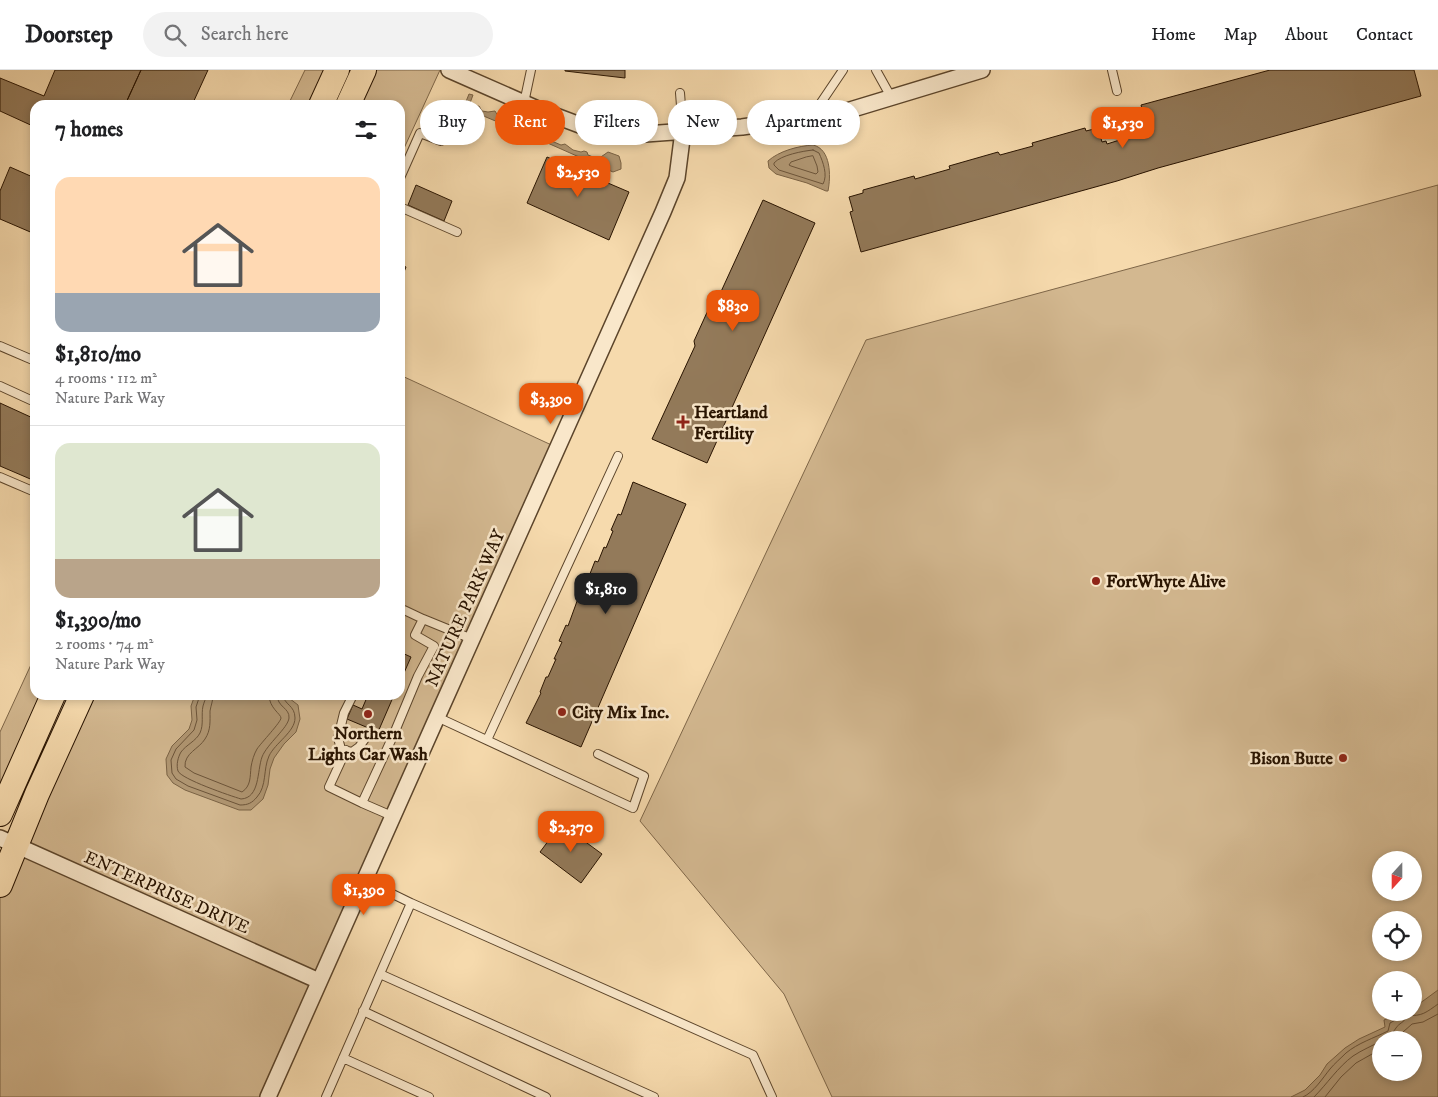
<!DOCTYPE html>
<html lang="en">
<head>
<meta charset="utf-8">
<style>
	body { margin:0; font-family:"IM FELL DW Pica",serif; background:#f2f2f2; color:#202124; height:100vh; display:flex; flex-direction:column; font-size:19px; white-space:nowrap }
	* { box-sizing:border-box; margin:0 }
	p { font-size:16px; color:#757577 }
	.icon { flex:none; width:28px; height:28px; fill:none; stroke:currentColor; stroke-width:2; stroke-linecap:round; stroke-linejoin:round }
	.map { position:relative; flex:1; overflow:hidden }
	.details { position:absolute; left:30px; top:30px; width:375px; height:600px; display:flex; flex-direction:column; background:#fff; border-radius:15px; box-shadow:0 2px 8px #0003 }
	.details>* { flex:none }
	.hud { position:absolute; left:420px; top:30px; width:475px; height:45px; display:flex; gap:10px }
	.needle { width:32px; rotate:201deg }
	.fabs { position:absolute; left:1372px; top:781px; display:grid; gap:10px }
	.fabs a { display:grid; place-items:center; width:50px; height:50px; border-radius:50%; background:#fff; box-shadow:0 2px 8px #0003; font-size:25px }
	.price { position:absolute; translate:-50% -42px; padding:0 11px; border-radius:10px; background:#ea580c; color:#fff; font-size:16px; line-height:32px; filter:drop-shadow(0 1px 2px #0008) }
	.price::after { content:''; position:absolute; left:50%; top:30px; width:15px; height:11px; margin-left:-8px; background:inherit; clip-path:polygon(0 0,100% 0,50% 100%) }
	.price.selected { background:#222; color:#fff }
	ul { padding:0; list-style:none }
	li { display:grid; align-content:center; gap:10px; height:265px; padding:0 25px }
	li+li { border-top:1px solid #e0e0e0 }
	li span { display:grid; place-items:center; height:155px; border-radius:15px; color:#555 }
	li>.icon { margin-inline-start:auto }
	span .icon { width:90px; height:90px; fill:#fffc; stroke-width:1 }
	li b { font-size:21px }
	h2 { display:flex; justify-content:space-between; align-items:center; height:60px; padding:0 25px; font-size:21px }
	.chip { padding:0 18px; border-radius:22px; background:#fff; box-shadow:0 2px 8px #0003; font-size:18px; line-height:45px }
	.chip.selected { background:#ea580c; color:#fff }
	header { display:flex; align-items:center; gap:30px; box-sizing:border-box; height:70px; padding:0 25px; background:#fff; border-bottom:1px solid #e0e0e0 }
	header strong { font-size:24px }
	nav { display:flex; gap:28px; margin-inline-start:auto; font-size:18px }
	.search { width:350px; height:45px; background:#f2f2f2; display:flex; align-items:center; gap:12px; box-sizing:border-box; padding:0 18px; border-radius:28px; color:#757577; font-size:19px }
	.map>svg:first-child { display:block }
	.green { fill:#d3b890; stroke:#7e6648; fill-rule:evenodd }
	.water { fill:#b09672; stroke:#7a6244; fill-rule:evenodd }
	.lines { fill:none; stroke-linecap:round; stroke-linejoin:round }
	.shore { stroke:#6c5439; stroke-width:1 }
	.building { fill:#937a5a; stroke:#281300 }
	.service-casing { stroke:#5c452b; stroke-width:10 }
	.minor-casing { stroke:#5c452b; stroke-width:18 }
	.primary-casing { stroke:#281300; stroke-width:26 }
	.service { stroke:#f9e7ca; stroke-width:8 }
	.minor { stroke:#f9e7ca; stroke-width:15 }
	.primary { stroke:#f6daad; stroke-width:24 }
	.poi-dot { fill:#8f2418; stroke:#f9e7ca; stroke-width:2 }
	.labels { text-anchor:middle; stroke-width:5; stroke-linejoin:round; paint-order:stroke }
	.poi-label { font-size:18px; font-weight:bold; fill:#281300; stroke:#f9e7ca; text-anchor:start }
	.street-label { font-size:18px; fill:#281300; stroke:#f9e7ca }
</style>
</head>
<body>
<header>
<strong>Doorstep</strong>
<div class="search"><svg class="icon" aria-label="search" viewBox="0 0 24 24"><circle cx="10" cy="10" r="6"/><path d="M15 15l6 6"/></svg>Search here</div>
<nav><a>Home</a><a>Map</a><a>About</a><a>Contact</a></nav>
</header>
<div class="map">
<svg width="1438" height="1027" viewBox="0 0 1438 1027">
	<rect width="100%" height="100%" fill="#f6daad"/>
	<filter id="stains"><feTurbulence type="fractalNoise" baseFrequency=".004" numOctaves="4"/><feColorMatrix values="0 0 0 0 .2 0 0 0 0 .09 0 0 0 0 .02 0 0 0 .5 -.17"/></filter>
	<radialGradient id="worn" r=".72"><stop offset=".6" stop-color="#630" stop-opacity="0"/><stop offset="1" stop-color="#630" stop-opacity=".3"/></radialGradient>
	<path class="green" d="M305,0H336L320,35H288Z
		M364,0H440L400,87V35H348Z
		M1438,115V1027H832L784,924L640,751L866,270ZM1381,790H1414V822H1381ZM1381,850H1414V882H1381ZM1381,910H1414V942H1381ZM1381,970H1414V1002H1381Z
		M400,305L558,378L269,1027H0V816L82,625H400Z
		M35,586V625H48L0,729V662Z"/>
	<path class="water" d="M469,24L473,25L470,33L474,37L479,36L482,41L488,42L495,41L498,46L513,53L512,58L467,39L465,34Z
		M535,64L561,75L565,74L573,80L581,82L584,81L587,82L588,85L598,89L608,82L619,86L621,93V99L613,102L534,67Z
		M813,75C831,79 831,106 828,121H826L807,113L776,104L769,98L768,91C779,81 798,76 813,75Z
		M195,625H285L298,635L300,649L296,662L284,674L274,688L270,699L268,715L263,729L251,740H239L185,720L173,713L167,705L166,689L172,676L189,659L192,650L191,636Z
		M1438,920V1027H1291L1305,1020L1320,1005L1327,994L1345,978L1359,969L1385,957L1384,950L1400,943L1414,942V936L1423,931ZM1381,970H1414V1002H1381Z"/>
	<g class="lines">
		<path class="shore" d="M813,80L819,83C823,92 828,105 823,114L779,100L774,95V93C781,85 803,81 813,80Z
			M813,86L817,96L818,102L816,104L791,96L789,95L791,92L806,87Z
			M200,625L196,637L197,650L194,660L176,679L171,690L172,703L176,709L188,716L240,735C248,735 252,733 257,727C267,716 263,699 269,686C275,673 295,662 295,648C295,635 284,635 283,625
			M206,625C206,629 204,632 203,636C201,645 204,654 200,663C196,671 186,675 181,682C178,687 176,695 178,701C181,709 231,726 241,729C260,728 257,701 262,687C267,674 288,658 289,648C290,638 277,637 277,625
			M213,625C213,631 211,635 210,641C210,651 211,660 205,669C199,679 184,683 185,697L194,703L242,722C251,716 250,707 251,697C252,691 254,684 257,679C261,673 281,652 281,648C281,644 269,638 269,625
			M1383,970C1391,966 1391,965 1396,958C1399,953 1404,953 1408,945C1421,947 1427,942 1438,934
			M1398,970L1403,962L1412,954L1423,952L1438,944
			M1303,1027C1314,1022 1322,1009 1330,999C1334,994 1341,988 1346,983C1358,973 1374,968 1388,961L1390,953L1399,948L1400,942
			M1314,1027C1327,1014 1338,997 1353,986C1362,980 1372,976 1381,971
			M1325,1027L1341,1007L1356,993L1381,979"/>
	</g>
	<path class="building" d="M55,0H141L125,35H35V57L0,41V8L44,26Z
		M141,0H208L192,35H125Z
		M565,0H625V8L565,1Z
		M1270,0H1414L1421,26L1158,98L1117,111L861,182L850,142L853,141L849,127L863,123V120L914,106L915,109L950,99L949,96L998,82L1000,85L1033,76L1032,73L1085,58L1086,61L1098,58L1102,72L1106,71L1107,74L1148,61L1141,35Z
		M547,87L629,122L609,170L527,133Z
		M10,97L35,108V164L0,149V121Z
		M416,115L452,131L444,151L408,135Z
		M763,130L815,153L707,393L652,369L695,276L694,271L714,227L719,226Z
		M35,177V188L31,186Z
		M400,194L406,197L400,212Z
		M0,333L35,349V411L0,396Z
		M633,412L686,434L581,677L526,653L541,623L540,622L546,607H548L556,589H554L562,572L559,571L566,555L568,556L580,523L582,524L595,491L598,492L604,477L606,478L613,461L611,460L618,444L621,445Z
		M400,582L411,587L400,612Z
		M368,625H394L378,662L347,649L353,635L362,639Z
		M561,754L602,784L581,813L540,782Z"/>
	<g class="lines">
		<g class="service-casing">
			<path id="service" d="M876,0L891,27
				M1112,0L1117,21
				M680,23L683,61
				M524,33L531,0
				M812,46L843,0
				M400,108L420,63L441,71
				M400,137L457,162
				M0,276L35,291
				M0,316L35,332
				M0,407L35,422
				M400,542L404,540L423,549
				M353,625L344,643L338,668L341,679L352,682L359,677L367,666
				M437,647L633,738L644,706L598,684
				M487,670L618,386
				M346,680L329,717L362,733
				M392,746L362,733L393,666L418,606L434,576L415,565L423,549L472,569
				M411,833L753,985L772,1027
				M380,904L654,1027
				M363,941L546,1027
				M343,988L429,1027
				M326,1027L411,833L364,810"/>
		</g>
		<g class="minor-casing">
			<path id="minor" d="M449,0L540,40L585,57L632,65L742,57L840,43L982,0
				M0,768L319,911
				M268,1027L434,654L663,142L677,108L683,61"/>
		</g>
		<g class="primary-casing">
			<path id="primary" d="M321,35L337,0
				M348,35L364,0
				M0,744L53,625
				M0,815L37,724L82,625"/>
		</g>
		<use href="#service" class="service"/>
		<use href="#minor" class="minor"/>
		<use href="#primary" class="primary"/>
	</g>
	<g class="poi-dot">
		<path d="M680.5 344.5h5v5h5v5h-5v5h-5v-5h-5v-5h5z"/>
		<circle cx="1096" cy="511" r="5"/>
		<circle cx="562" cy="642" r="5"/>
		<circle cx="368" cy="644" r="5"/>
		<circle cx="1343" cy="688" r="5"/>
	</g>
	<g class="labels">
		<g class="poi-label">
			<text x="694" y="348">Heartland<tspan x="694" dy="21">Fertility</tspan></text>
			<text x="1106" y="517">FortWhyte Alive</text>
			<text x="572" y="648">City Mix Inc.</text>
			<text x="368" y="669" text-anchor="middle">Northern<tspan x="368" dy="21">Lights Car Wash</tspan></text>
			<text x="1333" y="694" text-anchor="end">Bison Butte</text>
		</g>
		<g class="street-label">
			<text transform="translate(465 538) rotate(-66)" y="6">NATURE PARK WAY</text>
			<text transform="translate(167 822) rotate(24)" y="6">ENTERPRISE DRIVE</text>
		</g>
	</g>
	<rect width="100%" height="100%" filter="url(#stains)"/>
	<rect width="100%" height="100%" fill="url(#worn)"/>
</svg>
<div class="fabs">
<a><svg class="needle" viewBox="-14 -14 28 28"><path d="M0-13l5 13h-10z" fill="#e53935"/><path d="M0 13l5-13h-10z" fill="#757577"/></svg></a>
<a><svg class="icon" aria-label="locate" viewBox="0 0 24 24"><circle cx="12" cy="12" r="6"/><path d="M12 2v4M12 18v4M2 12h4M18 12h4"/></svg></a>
<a>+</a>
<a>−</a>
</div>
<b class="price" style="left:1123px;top:79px">$1,530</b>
<b class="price" style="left:578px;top:128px">$2,530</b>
<b class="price" style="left:733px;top:262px">$830</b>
<b class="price" style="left:551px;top:355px">$3,390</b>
<b class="price selected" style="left:606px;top:545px">$1,810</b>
<b class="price" style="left:571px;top:783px">$2,370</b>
<b class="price" style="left:364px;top:846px">$1,390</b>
<div class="hud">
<a class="chip">Buy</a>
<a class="chip selected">Rent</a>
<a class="chip">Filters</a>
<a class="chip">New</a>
<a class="chip">Apartment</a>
</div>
<section class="details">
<h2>7 homes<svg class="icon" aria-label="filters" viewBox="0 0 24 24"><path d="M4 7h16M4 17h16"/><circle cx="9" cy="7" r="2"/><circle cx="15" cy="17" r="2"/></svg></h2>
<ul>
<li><span style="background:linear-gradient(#ffd9b3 75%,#9aa5b1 0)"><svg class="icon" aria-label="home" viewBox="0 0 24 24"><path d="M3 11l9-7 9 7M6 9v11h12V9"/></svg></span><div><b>$1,810/mo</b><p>4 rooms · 112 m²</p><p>Nature Park Way</p></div></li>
<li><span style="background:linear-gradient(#dfe7d0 75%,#b9a48a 0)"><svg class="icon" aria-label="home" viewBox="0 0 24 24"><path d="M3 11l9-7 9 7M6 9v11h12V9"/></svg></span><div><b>$1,390/mo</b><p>2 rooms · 74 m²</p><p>Nature Park Way</p></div></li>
</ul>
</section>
</div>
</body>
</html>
